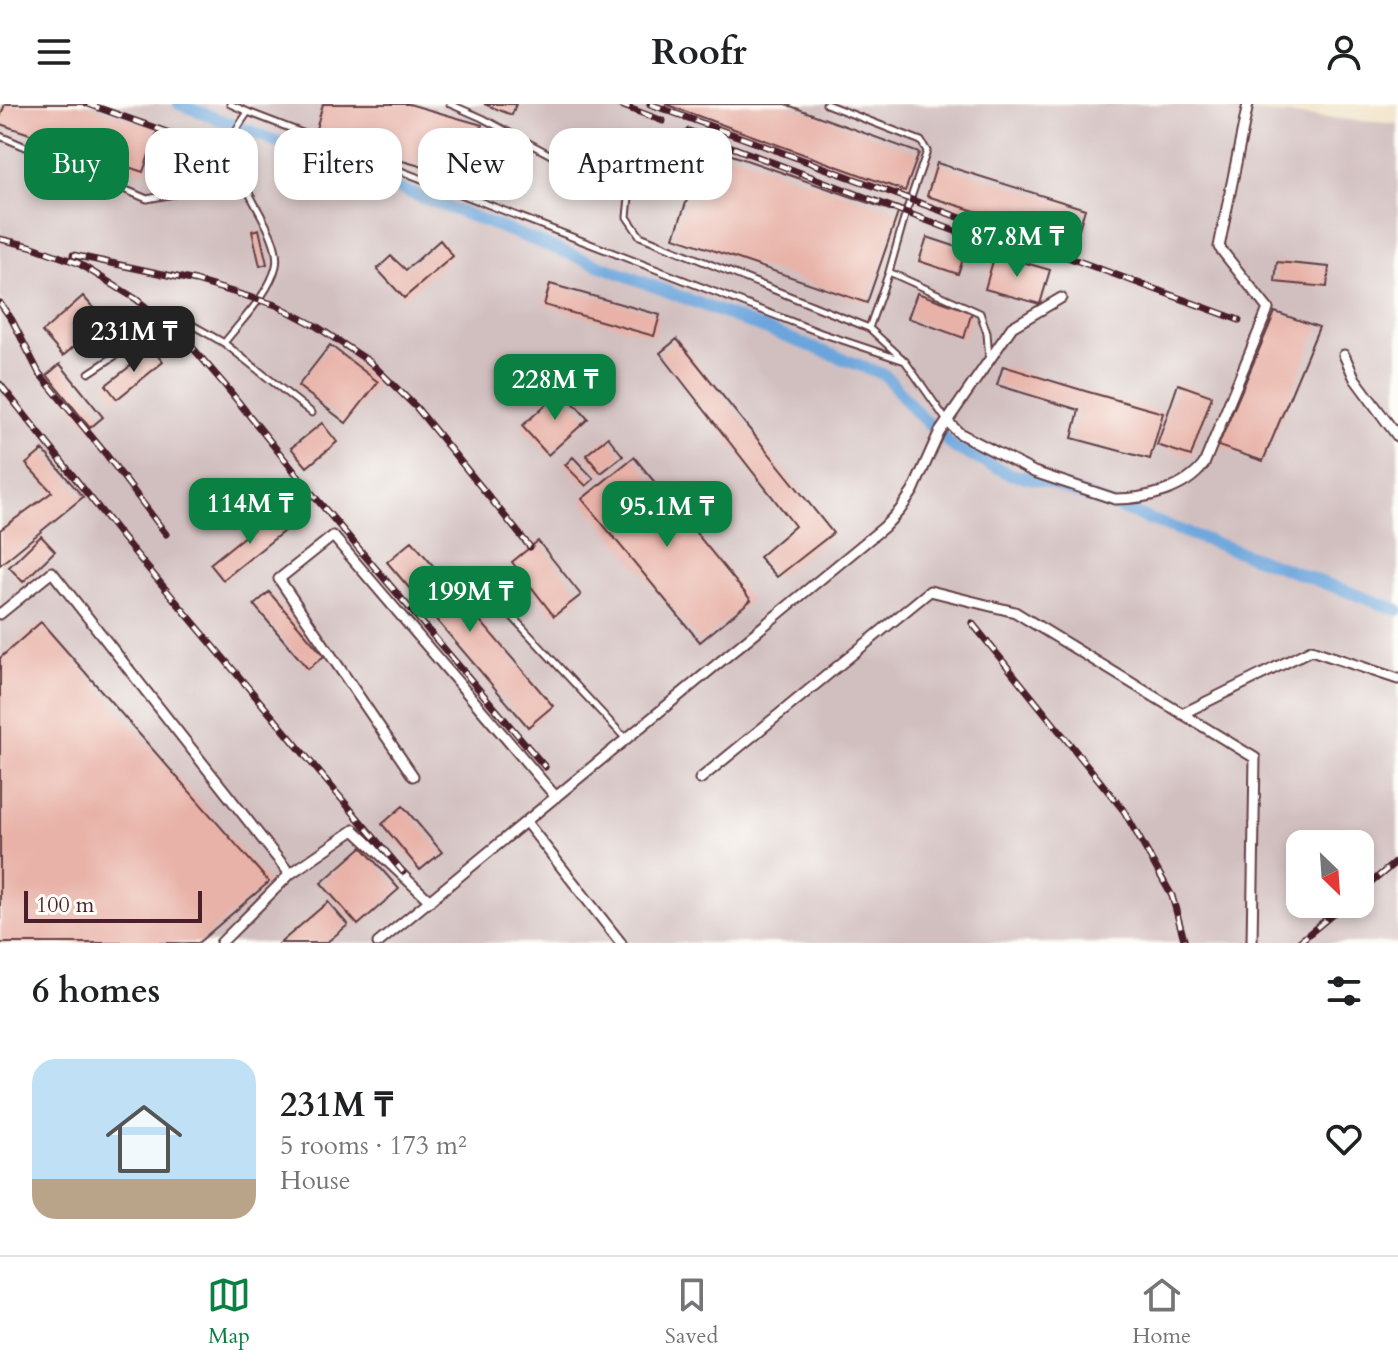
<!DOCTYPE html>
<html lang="en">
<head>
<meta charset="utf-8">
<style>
	body { margin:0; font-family:Cardo,serif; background:#f6f6f6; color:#202124; height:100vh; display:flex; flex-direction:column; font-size:30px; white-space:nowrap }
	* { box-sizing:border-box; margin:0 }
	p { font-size:26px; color:#757577 }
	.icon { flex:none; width:44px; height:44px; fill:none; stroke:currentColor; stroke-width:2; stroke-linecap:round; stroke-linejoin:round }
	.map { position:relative; height:839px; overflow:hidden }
	.side { display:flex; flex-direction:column; background:#fff; flex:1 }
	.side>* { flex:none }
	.banner { position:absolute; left:24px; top:24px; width:800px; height:72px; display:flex; gap:16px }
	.needle { width:52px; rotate:155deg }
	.fabs { position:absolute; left:1286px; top:726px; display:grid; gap:16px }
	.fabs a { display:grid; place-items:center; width:88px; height:88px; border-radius:16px; background:#fff; box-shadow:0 4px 12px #0003; font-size:40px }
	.scale { position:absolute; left:24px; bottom:20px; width:178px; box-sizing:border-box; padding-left:8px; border:4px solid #4a1f2b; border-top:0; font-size:22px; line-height:28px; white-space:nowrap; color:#4a1f2b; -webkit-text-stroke:6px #fdfcf7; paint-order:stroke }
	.price { position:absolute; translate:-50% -68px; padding:0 18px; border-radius:16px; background:#0b8043; color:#fff; font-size:26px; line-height:52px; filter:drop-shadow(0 2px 4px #0008) }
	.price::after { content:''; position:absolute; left:50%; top:48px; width:24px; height:18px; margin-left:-12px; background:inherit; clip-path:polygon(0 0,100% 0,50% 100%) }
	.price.selected { background:#222; color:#fff }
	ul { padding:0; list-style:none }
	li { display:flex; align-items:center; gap:24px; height:200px; padding:0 32px }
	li+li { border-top:2px solid #e0e0e0 }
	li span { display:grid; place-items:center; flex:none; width:224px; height:160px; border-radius:24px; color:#555 }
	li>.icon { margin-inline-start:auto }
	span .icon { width:96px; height:96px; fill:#fffc; stroke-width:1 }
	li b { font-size:34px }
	h2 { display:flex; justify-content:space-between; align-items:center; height:96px; padding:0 32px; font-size:34px }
	.pill { padding:0 28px; border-radius:24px; background:#fff; box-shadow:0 4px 12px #0003; font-size:28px; line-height:72px }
	.pill.selected { background:#0b8043; color:#fff }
	header { display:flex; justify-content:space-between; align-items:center; height:104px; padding:0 32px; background:#fff; font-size:36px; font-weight:700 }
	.dock { display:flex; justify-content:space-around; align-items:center; height:112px; border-top:2px solid #e0e0e0; background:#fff; font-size:22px; color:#757577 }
	.dock a { display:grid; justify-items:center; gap:4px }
	.dock .selected { color:#0b8043 }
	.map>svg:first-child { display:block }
	.industrial { fill:#d1bfbf; fill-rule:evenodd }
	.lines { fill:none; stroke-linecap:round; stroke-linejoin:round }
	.canal { stroke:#6ca5db; stroke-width:12 }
	.building { fill:#e8b2a8 }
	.service-casing { stroke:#633d43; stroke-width:9 }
	.minor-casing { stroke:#633d43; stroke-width:13 }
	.service { stroke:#fff; stroke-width:5 }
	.minor { stroke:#fff; stroke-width:9 }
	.rail-casing { stroke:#4a1f2b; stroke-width:7 }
	.rail { stroke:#fdfcf7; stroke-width:4; stroke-dasharray:12; stroke-linecap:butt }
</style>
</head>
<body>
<header><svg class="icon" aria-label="menu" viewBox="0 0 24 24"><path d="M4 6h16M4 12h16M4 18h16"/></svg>Roofr<svg class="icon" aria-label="person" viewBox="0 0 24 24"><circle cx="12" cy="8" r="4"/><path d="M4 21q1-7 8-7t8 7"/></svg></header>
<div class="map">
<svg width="1398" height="839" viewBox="0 0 1398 839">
	<rect width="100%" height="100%" fill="#fdfcf7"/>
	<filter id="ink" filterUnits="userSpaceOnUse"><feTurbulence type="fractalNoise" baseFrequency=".0125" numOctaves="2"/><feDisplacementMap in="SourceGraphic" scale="16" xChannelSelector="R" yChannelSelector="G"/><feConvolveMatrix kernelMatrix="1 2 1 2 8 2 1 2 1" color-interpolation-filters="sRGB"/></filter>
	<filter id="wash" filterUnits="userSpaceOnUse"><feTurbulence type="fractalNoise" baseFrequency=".006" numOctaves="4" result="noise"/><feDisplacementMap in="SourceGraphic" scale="32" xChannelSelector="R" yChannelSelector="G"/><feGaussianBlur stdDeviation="1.8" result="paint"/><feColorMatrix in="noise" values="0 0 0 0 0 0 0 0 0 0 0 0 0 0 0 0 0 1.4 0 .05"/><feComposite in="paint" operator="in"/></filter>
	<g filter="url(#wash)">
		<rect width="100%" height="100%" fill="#f2e6cd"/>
		<path class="industrial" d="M0,0H1163L1398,20V839H0ZM1300,740H1360V800H1300Z"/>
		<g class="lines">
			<path class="canal" d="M179,0L885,271L918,310L955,344L1010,370L1045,377L1398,506"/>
		</g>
		<g id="blocks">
			<path class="building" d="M5,0H82L158,25L143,68L0,20V14Z
				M323,0H409L482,21L466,75L314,32Z
				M484,0H516L512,11Z
				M665,0H785L919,49L905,87Z
				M706,42L898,109L867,199L674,133Z
				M937,59L1085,105L1075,138L927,92Z
				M259,125L267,160L260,162L252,127Z
				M927,133L966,146L958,170L919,157Z
				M440,136L453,152L404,194L377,165L391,152L406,166Z
				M995,150L1050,166L1040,200L985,185Z
				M1277,158L1329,163L1327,183L1275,178Z
				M550,180L660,211L654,232L544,201Z
				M917,189L972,208L964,234L908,214Z
				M83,192L104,216L63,252L42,228Z
				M1275,208L1319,223L1263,357L1218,342Z
				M677,235L833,429L777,473L759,453L795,422L660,249Z
				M330,241L378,278L346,319L298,282Z
				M152,245L163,258L117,295L106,281Z
				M60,260L103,313L90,324L47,271Z
				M1003,262L1085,287L1163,309L1150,355L1072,334L1079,306L997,281Z
				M1178,280L1212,292L1191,352L1157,341Z
				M562,286L588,315L548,351L522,322Z
				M322,319L337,338L307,363L291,344Z
				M608,333L623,352L601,369L586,351Z
				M43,346L83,393L0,461V426L52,388L26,360Z
				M573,353L594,375L586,382L565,361Z
				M634,353L751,496L700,538L582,395Z
				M276,407L289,423L223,476L210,460Z
				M41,432L55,447L23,478L9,463Z
				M412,437L553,602L528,623L387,458Z
				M538,437L581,491L554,512L512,458Z
				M269,488L324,552L308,565L254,501Z
				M41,518L269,778L198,839H0V554Z
				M403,702L442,748L420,766L382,720Z
				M362,743L399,785L358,821L321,779Z
				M328,798L348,821L326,839H280Z"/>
		</g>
	</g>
	<g filter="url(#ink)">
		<use href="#blocks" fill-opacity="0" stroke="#633d43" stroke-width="2"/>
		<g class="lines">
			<g class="service-casing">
				<path id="service" d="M230,0L248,8
					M450,0L482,14L629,93L627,113L640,132L869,224L905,257L947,317
					M826,0L921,37L927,47L906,108L889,168
					M0,32L147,95L244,77
					M869,224L889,168L980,209L987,229L989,256
					M89,269L165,219L187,218L224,239
					M312,309L224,239C240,218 270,189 276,162C284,126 220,67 235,29C238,22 244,14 248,8L821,229L905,257
					M469,466L626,635"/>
			</g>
			<g class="minor-casing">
				<path id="minor" d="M1344,251L1355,275L1398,333
					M947,317L959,329L1034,368L1115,395C1146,395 1185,386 1204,360L1268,205L1219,143L1248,0
					M0,510L52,468L290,770
					M1182,610L1311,546L1398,575
					M413,672L279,475L333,432L556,693
					M700,675L930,487L1015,508L1255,654L1252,839
					M526,718L621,839
					M221,839L290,770L354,726L430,797
					M378,839L884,423L900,406L913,387L939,329L1012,223L1061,194"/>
			</g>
			<use href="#service" class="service"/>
			<use href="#minor" class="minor"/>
			<g class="rail-casing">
				<path id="rail" d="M88,0L198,39
					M618,0L663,17
					M650,0L1239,216
					M689,27L1024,153
					M0,135L30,142L78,159L136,195L186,236L224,280L314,392L545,663
					M73,151L196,177L276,201L316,222L370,258L416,303L530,443
					M0,199L12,216L39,269L105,349L166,430
					M0,280L121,432L403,768
					M972,519L1124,707L1172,792L1185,839
					M1360,788L1398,756
					M1298,839L1345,800"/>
			</g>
			<use href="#rail" class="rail"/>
		</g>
	</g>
</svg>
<div class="fabs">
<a><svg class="needle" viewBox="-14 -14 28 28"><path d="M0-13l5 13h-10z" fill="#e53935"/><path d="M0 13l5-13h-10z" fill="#757577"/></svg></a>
</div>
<div class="scale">100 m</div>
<b class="price" style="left:1017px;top:175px">87.8M ₸</b>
<b class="price selected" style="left:134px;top:270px">231M ₸</b>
<b class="price" style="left:555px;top:318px">228M ₸</b>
<b class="price" style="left:250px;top:442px">114M ₸</b>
<b class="price" style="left:667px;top:445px">95.1M ₸</b>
<b class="price" style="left:470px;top:530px">199M ₸</b>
<div class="banner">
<a class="pill selected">Buy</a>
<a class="pill">Rent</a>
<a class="pill">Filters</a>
<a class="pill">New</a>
<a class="pill">Apartment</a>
</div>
</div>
<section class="side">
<h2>6 homes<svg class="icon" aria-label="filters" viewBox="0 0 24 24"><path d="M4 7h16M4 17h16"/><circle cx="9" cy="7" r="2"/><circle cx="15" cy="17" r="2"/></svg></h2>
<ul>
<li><span style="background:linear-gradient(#bfe0f5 75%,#b9a48a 0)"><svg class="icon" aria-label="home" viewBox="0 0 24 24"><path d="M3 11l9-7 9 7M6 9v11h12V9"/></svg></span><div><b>231M ₸</b><p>5 rooms · 173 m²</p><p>House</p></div><svg class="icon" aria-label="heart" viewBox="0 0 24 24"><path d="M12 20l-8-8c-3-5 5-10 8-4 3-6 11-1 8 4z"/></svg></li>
</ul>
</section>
<nav class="dock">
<a class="selected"><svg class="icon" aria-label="map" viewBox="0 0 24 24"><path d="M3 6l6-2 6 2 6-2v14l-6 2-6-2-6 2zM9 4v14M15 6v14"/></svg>Map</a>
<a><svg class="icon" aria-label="saved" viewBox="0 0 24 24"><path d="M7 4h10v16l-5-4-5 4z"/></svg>Saved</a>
<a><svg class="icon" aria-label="home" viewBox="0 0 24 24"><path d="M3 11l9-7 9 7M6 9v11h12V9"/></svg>Home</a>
</nav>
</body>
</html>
